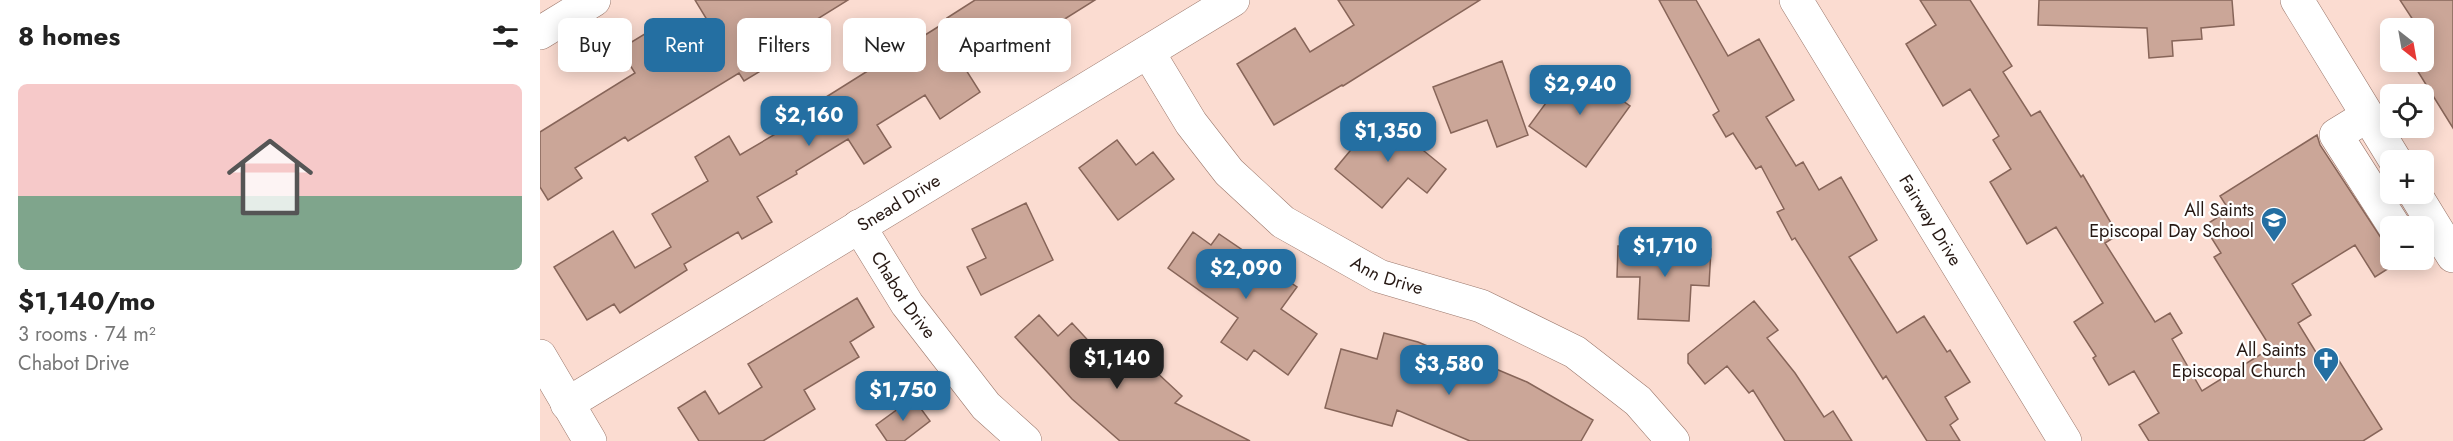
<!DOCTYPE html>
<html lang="en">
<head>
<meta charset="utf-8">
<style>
	body { margin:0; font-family:Jost,sans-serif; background:#f6f6f6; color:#222; height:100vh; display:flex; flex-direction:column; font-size:22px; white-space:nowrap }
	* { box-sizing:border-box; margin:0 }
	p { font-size:20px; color:#767676 }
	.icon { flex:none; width:33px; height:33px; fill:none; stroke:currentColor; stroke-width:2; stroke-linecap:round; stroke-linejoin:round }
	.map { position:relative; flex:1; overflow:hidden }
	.sheet { display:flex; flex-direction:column; background:#fff; width:540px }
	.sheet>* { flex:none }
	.top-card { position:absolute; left:18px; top:18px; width:570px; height:54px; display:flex; gap:12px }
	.needle { width:39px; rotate:149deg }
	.buttons { position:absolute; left:1840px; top:18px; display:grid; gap:12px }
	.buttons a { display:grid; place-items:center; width:54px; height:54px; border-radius:9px; background:#fff; box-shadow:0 3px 15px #0003; font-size:30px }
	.price { position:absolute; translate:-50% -51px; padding:0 14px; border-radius:12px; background:#246fa2; color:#fff; font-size:20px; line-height:39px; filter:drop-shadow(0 2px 3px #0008) }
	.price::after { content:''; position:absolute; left:50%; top:36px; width:18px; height:14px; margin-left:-9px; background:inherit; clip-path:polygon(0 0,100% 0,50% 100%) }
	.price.active { background:#222; color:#fff }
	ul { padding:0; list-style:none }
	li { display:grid; align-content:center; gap:12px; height:318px; padding:0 18px }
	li+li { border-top:2px solid #e0e0e0 }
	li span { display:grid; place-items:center; height:186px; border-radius:9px; color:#555 }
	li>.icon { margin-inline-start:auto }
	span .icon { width:108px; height:108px; fill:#fffc; stroke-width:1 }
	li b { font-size:26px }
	h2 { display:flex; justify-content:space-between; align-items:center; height:72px; padding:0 18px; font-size:26px }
	.pill { padding:0 21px; border-radius:9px; background:#fff; box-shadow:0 3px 15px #0003; font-size:21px; line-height:54px }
	.pill.active { background:#246fa2; color:#fff }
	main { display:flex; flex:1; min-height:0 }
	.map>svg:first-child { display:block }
	.building { fill:#cba698; stroke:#876559; stroke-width:1.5 }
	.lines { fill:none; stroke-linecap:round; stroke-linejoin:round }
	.minor-casing { stroke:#9b786c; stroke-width:34 }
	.minor { stroke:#fff; stroke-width:33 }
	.labels { text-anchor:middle; stroke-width:4.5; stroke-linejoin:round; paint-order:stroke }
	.street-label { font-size:18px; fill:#261813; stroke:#fff }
	.poi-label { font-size:18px; fill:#261813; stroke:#fff; text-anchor:end }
</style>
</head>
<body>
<main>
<section class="sheet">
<h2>8 homes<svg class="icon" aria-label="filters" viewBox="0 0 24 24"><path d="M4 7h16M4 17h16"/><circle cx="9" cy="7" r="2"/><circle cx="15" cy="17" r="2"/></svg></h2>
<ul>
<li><span style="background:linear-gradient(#f6c9c9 60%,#7fa58c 0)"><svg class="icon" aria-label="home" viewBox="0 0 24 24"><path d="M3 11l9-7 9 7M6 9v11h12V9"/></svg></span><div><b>$1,140/mo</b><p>3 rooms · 74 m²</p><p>Chabot Drive</p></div></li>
</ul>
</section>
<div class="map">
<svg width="1913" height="441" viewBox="0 0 1913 441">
	<rect width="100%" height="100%" fill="#fbdcd1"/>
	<path class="building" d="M155,0H308L224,52L232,64L204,81L199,73L88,141L85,137L35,168L42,178L8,200L0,187V132L95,73L80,49L108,32L122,53L169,23Z
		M435,0H555L523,20L528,28L504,43L494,27L426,70L440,92L400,119L385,95L337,125L351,147L324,164L308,139L256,171L257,174L217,197L232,222L202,239L198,232L144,264L147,270L80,313L74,304L47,320L14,267L73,231L95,268L131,247L112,214L168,181L155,157L189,136L200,155L254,123L251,119L409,20L407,18Z
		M798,0H940L803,86L802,85L734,125L697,64L755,28L770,52L814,25Z
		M1119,0H1156L1188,56L1219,39L1254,100L1226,117L1256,166L1263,162L1279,190L1301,177L1337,240L1309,257L1357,333L1384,316L1407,352L1410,350L1430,382L1405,397L1418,419L1410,425L1420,441H1387L1346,376L1343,379L1255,238L1252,240L1237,212L1244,209L1221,166L1216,169L1193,133L1186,137L1173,115L1179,111Z
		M1380,0H1430L1472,66L1463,72L1491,116L1500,111L1541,177L1543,175L1578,235L1565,243L1615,322L1630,313L1642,333L1632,339L1662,391L1731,348L1674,257L1681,253L1664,226L1689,210L1680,196L1777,135L1780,145L1851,253V260H1855L1857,263L1835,277L1815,245L1752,284L1771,315L1758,323L1785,367L1798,359L1842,429L1823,441H1609L1599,425L1619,413L1594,371L1569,385L1553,358L1556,356L1534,322L1563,303L1516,227L1487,244L1450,182L1471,169L1453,140L1459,136L1430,89L1403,106L1366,44L1396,25Z
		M1499,0H1692L1694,25L1661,28L1662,39L1632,41L1633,56L1609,58L1607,28L1498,25Z
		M1860,0H1913V128L1872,62H1884V28H1873L1877,26Z
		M962,61L988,135L957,147L947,120L911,133L893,87Z
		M1033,66L1090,106L1046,167L989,126Z
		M840,115L906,169L887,193L868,178L842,208L795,169Z
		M577,140L596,165L613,152L634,179L578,220L539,168Z
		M486,203L513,260L441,295L427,267L446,258L432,229Z
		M653,232L671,245L679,234L757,287L741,309L777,334L748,375L714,350L707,360L681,342L698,318L628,268Z
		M1078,246L1171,249L1169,286L1151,285L1149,321L1098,319L1100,277H1077Z
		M317,298L334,327L310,342L319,357L264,390L275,409L223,441H159L138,408L165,391L179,414L222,387L208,364Z
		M1214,301L1238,330L1227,338L1255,373L1284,417L1293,411L1312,441H1245L1213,390L1209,393L1187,366L1165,384L1148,363V354Z
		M499,315L518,336L532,323L580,375L598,355L642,396L635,403L710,441H580L532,399L475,337Z
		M844,333L878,342L935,366L937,361L987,382L1053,420L1041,441H930L857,410L852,426L785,408L801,349L837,359Z
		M373,398L390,421L364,441H347L336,425Z"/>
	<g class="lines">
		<g class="minor-casing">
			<g id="minor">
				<path id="s1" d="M1256,0L1525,441"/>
				<path d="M1757,0L1855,160"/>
				<path d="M0,33L54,0"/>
				<path id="s2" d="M608,52L651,123L689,172L743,222L839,276L941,306L1035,352L1098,401L1133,441"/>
				<path d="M1827,116L1796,135L1854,226"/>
				<path d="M1875,194L1913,256"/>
				<path id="s3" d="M319,226L367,304L446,406L485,441"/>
				<path d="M0,356L50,441"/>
				<path id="s4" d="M27,404L693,0"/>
			</g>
		</g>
		<use href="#minor" class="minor"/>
	</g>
	<defs>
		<g id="school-pin" transform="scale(1.35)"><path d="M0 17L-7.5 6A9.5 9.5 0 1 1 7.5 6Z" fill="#246fa2" stroke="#fff"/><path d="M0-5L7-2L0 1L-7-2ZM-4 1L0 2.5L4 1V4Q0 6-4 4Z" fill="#fff"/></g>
		<g id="church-pin" transform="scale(1.35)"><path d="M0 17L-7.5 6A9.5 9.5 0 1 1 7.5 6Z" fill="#246fa2" stroke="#fff"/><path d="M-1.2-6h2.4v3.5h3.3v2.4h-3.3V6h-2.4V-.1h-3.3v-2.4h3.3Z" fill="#fff"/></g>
	</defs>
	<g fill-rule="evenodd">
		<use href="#school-pin" x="1734" y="220"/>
		<use href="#church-pin" x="1786" y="360"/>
	</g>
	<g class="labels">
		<g class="street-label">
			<text dy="6" stroke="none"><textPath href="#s4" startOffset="388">Snead Drive</textPath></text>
			<text dy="6" stroke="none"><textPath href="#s1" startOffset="258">Fairway Drive</textPath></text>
			<text dy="6" stroke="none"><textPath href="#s2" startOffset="336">Ann Drive</textPath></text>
			<text dy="6" stroke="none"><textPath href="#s3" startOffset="82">Chabot Drive</textPath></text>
		</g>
		<g class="poi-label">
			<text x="1714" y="216">All Saints<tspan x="1714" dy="21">Episcopal Day School</tspan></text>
			<text x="1766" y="356">All Saints<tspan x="1766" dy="21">Episcopal Church</tspan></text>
		</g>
	</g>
</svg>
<div class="buttons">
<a><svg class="needle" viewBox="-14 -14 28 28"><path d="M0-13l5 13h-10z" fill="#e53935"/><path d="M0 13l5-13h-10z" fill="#767676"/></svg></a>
<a><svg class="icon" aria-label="locate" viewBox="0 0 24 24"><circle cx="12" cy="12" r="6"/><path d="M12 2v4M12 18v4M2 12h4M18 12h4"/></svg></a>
<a>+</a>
<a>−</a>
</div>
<b class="price" style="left:1040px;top:116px">$2,940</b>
<b class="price" style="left:269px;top:147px">$2,160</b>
<b class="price" style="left:848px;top:163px">$1,350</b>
<b class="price" style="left:1125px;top:278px">$1,710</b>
<b class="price" style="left:706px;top:300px">$2,090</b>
<b class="price active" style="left:577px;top:390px">$1,140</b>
<b class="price" style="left:909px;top:396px">$3,580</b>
<b class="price" style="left:363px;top:422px">$1,750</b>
<div class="top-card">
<a class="pill">Buy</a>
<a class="pill active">Rent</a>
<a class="pill">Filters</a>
<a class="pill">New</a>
<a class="pill">Apartment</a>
</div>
</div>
</main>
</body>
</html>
